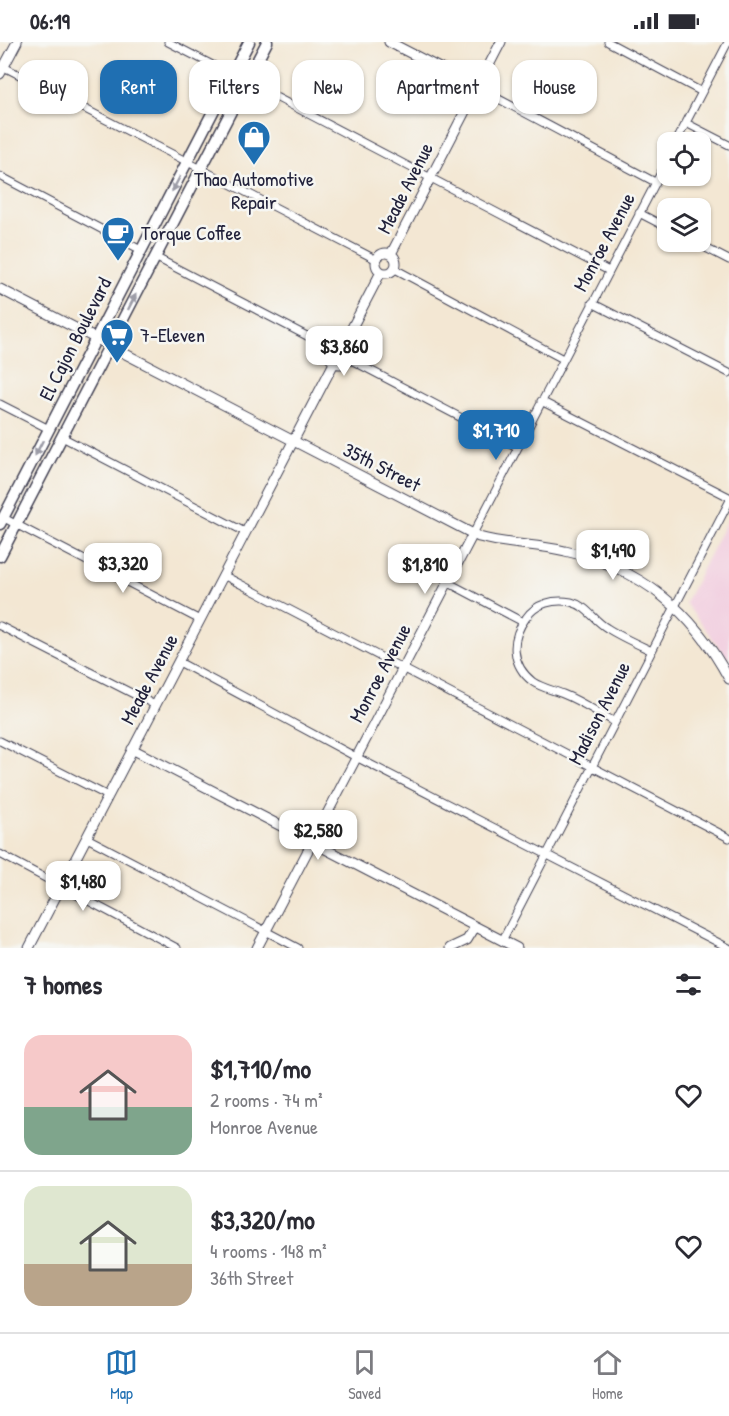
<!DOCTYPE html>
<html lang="en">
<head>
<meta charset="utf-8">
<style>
	body { margin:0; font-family:"Patrick Hand",sans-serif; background:#f7f7f7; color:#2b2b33; height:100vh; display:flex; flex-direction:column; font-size:22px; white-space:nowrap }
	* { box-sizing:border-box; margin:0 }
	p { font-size:20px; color:#7c7c81 }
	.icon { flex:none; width:33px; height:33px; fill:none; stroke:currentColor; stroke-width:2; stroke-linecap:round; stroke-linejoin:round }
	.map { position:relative; height:906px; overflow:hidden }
	.drawer { display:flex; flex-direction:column; background:#fff; flex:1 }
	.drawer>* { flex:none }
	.top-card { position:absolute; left:18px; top:18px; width:693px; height:54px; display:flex; gap:12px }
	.buttons { position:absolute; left:657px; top:90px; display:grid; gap:12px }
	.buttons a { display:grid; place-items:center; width:54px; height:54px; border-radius:12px; background:#fff; box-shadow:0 2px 4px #0004; font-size:30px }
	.price { position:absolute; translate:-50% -51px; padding:0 14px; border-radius:12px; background:#fff; color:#222; font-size:20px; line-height:39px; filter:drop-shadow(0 2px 3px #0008) }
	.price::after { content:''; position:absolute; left:50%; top:36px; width:18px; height:14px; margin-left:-9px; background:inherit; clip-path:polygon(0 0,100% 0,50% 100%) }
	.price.current { background:#1f6fb2; color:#fff }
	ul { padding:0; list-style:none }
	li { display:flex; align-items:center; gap:18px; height:150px; padding:0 24px }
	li+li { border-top:2px solid #e1e1e2 }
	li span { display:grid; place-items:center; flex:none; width:168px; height:120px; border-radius:18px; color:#555 }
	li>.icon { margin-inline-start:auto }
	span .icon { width:72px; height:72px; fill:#fffc; stroke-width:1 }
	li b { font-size:26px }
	h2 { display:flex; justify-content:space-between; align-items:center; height:72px; padding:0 24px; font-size:26px }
	.chip { padding:0 21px; border-radius:18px; background:#fff; box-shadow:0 2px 4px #0004; font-size:21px; line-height:54px }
	.chip.current { background:#1f6fb2; color:#fff }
	.status { display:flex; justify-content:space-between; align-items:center; height:42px; padding:0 30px; background:#fff; direction:ltr }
	.status svg { height:16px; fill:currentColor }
	.tabs { display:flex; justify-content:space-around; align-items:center; height:84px; border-top:2px solid #e1e1e2; background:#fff; font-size:16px; color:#7c7c81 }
	.tabs a { display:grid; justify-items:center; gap:3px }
	.tabs .current { color:#1f6fb2 }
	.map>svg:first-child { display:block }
	.built { fill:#f2cfe0 }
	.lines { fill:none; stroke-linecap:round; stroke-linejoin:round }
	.street-casing { stroke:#414052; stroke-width:9 }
	.secondary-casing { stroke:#414052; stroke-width:11 }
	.primary-casing { stroke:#414052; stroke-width:13 }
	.street { stroke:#fff; stroke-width:7 }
	.secondary { stroke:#fff; stroke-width:9 }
	.primary { stroke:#fff; stroke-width:10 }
	.oneway { fill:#9c9ca7 }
	.labels { text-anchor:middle; stroke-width:5; stroke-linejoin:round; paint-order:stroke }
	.poi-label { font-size:20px; fill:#22223b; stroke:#f6f6f2; text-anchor:start }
	.street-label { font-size:20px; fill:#22223b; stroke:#f6f6f2 }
</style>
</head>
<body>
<div class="status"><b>06:19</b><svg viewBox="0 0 49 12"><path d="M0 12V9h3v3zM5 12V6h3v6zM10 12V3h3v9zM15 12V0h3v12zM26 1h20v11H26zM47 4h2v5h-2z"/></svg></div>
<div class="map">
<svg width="729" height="906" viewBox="0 0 729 906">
	<rect width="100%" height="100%" fill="#f6f6f2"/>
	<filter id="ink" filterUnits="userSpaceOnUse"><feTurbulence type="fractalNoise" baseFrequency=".0167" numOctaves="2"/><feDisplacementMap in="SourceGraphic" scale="12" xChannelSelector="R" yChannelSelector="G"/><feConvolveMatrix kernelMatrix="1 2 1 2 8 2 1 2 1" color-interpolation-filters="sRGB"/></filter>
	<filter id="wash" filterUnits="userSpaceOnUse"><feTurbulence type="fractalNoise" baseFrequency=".008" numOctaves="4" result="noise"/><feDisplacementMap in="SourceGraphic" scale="24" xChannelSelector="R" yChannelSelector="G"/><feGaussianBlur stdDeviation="1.35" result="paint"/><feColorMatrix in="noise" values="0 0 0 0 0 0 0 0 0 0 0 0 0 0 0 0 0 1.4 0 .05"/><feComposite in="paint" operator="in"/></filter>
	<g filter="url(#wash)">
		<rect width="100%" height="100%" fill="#f3e7d3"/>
		<path class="built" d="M729,474V618L685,561Z"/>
	</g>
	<g filter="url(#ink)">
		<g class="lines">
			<g class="street-casing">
				<path id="street" d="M168,0L232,33
					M608,0L702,50
					M4,25L377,218
					M247,40L609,229
					M478,46L655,140
					M686,81L729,103
					M676,100L728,0
					M0,134L141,208
					M639,171L668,186
					M694,200L729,218
					M155,215L330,306
					M395,227L563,317
					M592,261L729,331
					M349,317L517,405
					M541,359L729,455
					M0,362L49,387
					M62,395L245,490
					M2,475L200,578
					M473,492L668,117
					M223,533L729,796
					M447,540L523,580
					M0,584L155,663
					M179,620L356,715L729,906
					M615,680C598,671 581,659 563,652C553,648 542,646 533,640C511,623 510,597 526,576C536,561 554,557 571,560C588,564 593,578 607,586C621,595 637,602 652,609
					M0,699L108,754
					M87,796L298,906
					M0,812L177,906
					M502,899L729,460"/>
			</g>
			<g class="secondary-casing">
				<path id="secondary" d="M389,0L478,46
					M0,32L17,0
					M376 221a10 10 0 1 1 20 0a10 10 0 1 1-20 0Z
					M391,212L501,0
					M0,247L479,495C508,503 537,502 565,509C641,526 693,569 729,637
					M329 311a11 11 0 1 1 22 0a11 11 0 1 1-22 0Z
					M344,301L381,230
					M132,707L517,906
					M29,906L334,321
					M257,906L473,492
					M450,906L467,898L475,885"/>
			</g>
			<g class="primary-casing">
				<path id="primary" d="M0,482L249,0
					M0,514L267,0"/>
			</g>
			<use href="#street" class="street"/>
			<use href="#secondary" class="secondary"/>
			<use href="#primary" class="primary"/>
		</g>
		<defs><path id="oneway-solid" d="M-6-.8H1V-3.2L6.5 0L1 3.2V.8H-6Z" transform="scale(1.5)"/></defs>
		<g class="oneway">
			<use href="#oneway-solid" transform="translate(176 142) rotate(118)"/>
			<use href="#oneway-solid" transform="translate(132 260) rotate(-63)"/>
			<use href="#oneway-solid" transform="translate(39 406) rotate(117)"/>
		</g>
	</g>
	<defs>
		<g id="shop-pin" transform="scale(1.725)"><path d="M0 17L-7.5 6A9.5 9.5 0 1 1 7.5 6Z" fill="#1f6fb2" stroke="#f6f6f2"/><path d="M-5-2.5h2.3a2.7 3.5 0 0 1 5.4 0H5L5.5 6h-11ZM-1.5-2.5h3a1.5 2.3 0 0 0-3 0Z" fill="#fff"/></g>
		<g id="cafe-pin" transform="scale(1.725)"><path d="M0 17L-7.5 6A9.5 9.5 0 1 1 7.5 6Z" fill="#1f6fb2" stroke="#f6f6f2"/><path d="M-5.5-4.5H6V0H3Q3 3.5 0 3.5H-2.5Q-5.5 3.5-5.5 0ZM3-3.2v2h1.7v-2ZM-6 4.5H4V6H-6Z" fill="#fff"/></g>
		<g id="supermarket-pin" transform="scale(1.725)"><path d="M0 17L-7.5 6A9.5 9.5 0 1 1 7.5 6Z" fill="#1f6fb2" stroke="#f6f6f2"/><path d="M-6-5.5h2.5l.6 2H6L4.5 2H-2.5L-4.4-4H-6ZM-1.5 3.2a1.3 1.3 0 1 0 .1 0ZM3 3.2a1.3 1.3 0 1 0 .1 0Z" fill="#fff"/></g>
	</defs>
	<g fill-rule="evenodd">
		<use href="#shop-pin" x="254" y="95"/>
		<use href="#cafe-pin" x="118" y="191"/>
		<use href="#supermarket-pin" x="117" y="293"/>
	</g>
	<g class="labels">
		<g class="poi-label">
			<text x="254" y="144" text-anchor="middle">Thao Automotive<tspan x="254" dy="23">Repair</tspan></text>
			<text x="141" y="198">Torque Coffee</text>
			<text x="140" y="300">7-Eleven</text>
		</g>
		<g class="street-label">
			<text transform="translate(405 146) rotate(-63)" y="7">Meade Avenue</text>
			<text transform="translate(604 200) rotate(-62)" y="7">Monroe Avenue</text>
			<text transform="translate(75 297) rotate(-63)" y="7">El Cajon Boulevard</text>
			<text transform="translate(382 425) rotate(27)" y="7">35th Street</text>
			<text transform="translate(380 631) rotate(-62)" y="7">Monroe Avenue</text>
			<text transform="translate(149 637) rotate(-62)" y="7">Meade Avenue</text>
			<text transform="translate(599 671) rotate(-63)" y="7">Madison Avenue</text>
		</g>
	</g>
</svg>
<div class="buttons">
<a><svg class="icon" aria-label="locate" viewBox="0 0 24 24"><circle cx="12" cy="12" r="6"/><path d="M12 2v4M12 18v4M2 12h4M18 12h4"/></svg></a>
<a><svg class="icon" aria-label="layers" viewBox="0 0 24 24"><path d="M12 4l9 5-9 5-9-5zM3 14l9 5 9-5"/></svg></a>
</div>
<b class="price" style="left:344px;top:335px">$3,860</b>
<b class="price current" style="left:496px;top:419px">$1,710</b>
<b class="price" style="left:613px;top:539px">$1,490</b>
<b class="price" style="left:123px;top:552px">$3,320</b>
<b class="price" style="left:425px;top:553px">$1,810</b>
<b class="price" style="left:318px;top:819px">$2,580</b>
<b class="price" style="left:83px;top:870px">$1,480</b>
<div class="top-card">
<a class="chip">Buy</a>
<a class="chip current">Rent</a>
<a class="chip">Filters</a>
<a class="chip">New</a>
<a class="chip">Apartment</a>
<a class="chip">House</a>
</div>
</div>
<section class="drawer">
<h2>7 homes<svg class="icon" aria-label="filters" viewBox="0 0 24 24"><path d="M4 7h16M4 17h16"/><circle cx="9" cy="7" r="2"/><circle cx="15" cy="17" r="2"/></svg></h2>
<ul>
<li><span style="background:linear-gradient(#f6c9c9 60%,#7fa58c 0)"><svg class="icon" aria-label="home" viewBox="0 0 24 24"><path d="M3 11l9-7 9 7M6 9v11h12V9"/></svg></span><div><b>$1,710/mo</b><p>2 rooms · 74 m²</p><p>Monroe Avenue</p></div><svg class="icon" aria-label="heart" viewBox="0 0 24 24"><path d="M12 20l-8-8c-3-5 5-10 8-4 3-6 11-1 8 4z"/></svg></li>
<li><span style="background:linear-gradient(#dfe7d0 65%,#b9a48a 0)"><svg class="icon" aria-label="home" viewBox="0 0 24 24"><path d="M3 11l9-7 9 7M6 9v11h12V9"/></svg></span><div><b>$3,320/mo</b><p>4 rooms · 148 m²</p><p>36th Street</p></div><svg class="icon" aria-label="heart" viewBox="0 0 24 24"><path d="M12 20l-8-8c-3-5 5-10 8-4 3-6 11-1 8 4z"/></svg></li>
</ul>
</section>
<nav class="tabs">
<a class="current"><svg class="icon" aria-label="map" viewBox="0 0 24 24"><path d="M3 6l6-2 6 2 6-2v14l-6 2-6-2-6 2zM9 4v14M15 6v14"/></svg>Map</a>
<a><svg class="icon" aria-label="saved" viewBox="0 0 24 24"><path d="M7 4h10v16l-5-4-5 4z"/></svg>Saved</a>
<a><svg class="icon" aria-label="home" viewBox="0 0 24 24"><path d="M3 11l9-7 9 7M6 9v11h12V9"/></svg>Home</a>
</nav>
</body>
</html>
